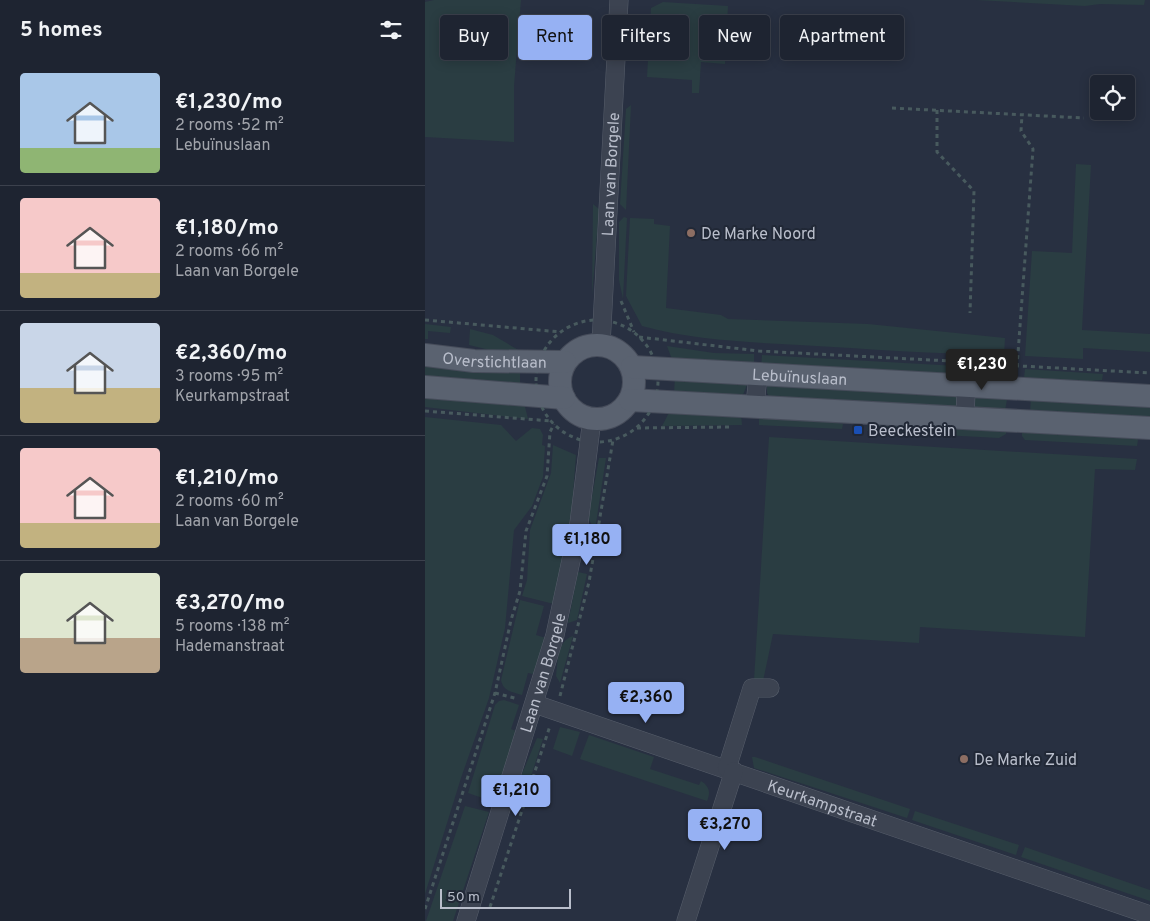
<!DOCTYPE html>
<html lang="en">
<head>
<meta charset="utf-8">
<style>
	body { margin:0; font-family:Overpass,sans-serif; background:#262c39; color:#f1f3f6; height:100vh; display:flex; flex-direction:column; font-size:19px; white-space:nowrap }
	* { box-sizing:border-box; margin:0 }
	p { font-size:16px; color:#a1a4ab }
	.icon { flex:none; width:28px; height:28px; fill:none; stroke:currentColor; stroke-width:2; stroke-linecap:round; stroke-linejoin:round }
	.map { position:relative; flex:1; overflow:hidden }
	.sheet { display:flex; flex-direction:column; background:#1e2431; width:425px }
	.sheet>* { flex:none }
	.guide { position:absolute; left:15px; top:15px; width:475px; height:45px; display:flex; gap:10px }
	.controls { position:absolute; left:665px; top:75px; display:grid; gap:10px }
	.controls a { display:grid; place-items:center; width:45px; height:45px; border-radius:5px; background:#1e2431; box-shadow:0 2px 12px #0003,0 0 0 1px #3c414d; font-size:25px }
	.scale { position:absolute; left:15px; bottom:12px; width:131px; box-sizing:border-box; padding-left:5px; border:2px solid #b9becb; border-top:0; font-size:14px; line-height:18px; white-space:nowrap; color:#b9becb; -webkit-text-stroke:4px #212836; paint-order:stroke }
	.price { position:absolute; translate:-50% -42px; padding:0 11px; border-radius:5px; background:#96b1f3; color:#111; font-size:16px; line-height:32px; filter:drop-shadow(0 1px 2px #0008) }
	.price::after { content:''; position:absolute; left:50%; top:30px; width:15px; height:11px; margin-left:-8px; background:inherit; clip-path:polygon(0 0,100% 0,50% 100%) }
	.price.current { background:#222; color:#fff }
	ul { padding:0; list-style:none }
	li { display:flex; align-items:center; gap:15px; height:125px; padding:0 20px }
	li+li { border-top:1px solid #3c414d }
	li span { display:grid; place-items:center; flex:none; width:140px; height:100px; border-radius:5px; color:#555 }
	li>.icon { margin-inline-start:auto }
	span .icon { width:60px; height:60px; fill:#fffc; stroke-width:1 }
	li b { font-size:21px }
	h2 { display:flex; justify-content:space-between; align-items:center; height:60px; padding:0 20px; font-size:21px }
	.chip { padding:0 18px; border-radius:5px; background:#1e2431; box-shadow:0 2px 12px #0003,0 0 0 1px #3c414d; font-size:18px; line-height:45px }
	.chip.current { background:#96b1f3; color:#111 }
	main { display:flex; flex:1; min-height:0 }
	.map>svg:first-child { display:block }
	.green { fill:#2a3d42 }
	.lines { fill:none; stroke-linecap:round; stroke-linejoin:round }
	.minor-casing { stroke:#575e6b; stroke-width:19 }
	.major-casing { stroke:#464c5a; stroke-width:24 }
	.path { stroke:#485a5e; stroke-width:3; stroke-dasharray:4 4; stroke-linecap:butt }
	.minor { stroke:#3c4351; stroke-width:18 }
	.major { stroke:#5a6270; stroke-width:22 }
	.education-dot { fill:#8d6e63; stroke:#212836; stroke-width:2 }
	.transit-dot { fill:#1a4fb4; stroke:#212836; stroke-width:2 }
	.labels { text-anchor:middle; stroke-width:4; stroke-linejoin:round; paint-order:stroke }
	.street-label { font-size:16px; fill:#b9becb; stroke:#212836 }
	.poi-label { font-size:16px; fill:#b9becb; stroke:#212836; text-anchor:start }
</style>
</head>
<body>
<main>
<section class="sheet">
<h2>5 homes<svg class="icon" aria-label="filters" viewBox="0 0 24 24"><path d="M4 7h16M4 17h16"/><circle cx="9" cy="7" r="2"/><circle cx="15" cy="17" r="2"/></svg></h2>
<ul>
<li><span style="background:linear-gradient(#a9c7e8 75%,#8fb573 0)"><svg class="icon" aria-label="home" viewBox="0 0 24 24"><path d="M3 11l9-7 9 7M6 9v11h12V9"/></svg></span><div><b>€1,230/mo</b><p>2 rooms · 52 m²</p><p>Lebuïnuslaan</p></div></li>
<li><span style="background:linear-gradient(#f6c9c9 75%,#c2b280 0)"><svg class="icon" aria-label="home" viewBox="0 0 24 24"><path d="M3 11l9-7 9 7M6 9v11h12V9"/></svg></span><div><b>€1,180/mo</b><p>2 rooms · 66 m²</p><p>Laan van Borgele</p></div></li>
<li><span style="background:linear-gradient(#c9d6e8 65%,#c2b280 0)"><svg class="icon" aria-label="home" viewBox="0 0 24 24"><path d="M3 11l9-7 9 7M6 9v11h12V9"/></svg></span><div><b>€2,360/mo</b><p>3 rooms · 95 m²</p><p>Keurkampstraat</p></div></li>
<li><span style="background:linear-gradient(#f6c9c9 75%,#c2b280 0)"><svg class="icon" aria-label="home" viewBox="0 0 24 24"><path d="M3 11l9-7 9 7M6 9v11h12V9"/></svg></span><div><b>€1,210/mo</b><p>2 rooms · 60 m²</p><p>Laan van Borgele</p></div></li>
<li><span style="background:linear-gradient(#dfe7d0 65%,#b9a48a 0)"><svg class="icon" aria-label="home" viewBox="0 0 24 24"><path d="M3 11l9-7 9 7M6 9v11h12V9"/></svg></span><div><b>€3,270/mo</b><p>5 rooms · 138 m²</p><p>Hademanstraat</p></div></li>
</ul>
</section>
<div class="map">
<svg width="725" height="921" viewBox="0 0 725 921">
	<rect width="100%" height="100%" fill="#283041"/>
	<path class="green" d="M9,0H96L89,86V142L0,137V2Z
		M551,0H720L719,5L675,4L660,6Z
		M238,2L303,6L300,64L276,62L274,93H267V80L222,77L226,8Z
		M206,105L201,210L195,204L201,109Z
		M651,164L666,165L657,330L725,334V352L658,348V359L600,356L607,251L647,253Z
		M168,204L174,209L167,296Z
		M199,217L202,218L198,299L194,280V222Z
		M205,218L229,219V224L245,226L241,308L296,315L303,319L443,324L580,338L579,355C511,354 443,349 374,345C322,342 268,340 217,326L201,296Z
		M0,324L26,327L25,333L3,331V339H0Z
		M45,329L68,335L95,351L81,354L44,345Z
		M242,346L289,353L329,354V368L248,362Z
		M337,355L533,366V371L528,376L336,368Z
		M0,358L95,367V386L0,381Z
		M549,366L584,368L583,378H553L549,372Z
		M600,369L678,374L677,380L637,384L599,378Z
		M250,375L315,379L322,385L317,397L249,395Z
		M351,380L536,391L531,412L347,401L342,393V386Z
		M0,392L97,395L103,419L0,407Z
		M547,392L582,399L580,411L547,407Z
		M606,395L725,402V422L605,415Z
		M247,407L316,414L317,425L237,426Z
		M352,413L418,424L417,429L334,425V419L337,415Z
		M0,417L76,425L91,441L107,428L115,429L118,435L117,445L120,446L118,477L107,506L89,530L80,628L64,698L36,778L0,894Z
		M488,419L581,429V434L574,438L442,431V424Z
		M597,429L709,435L713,440L712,446L600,440L597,436Z
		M344,437L712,459L710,470L670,469L660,637L495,627L494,643L348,634L338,681L329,680Z
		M128,445L151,455L147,508L129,604L97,596L102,580L105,530L126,473Z
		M174,458H181L170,530L164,520V513Z
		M153,572L162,574L152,620L143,623Z
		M95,600L119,606L111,635L121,638L108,674L103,673L97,695C87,692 78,691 76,680Z
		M148,636L135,683L131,676C133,661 132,641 148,636Z
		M79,700L94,705L86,729L91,731L69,802L43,793L70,705L74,701Z
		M135,727L155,732L147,756L128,749Z
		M164,735L229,757L225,769L274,785L276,781C284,786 286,792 282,801L155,759Z
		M112,738L118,739L100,795L96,793L98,787L94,781Z
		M327,757H330L485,809L482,818L329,768Z
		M40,806L64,812L28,921H1Z
		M490,811L594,845L591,855L487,820Z
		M600,847L725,890V901L596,857Z"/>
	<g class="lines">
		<g class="minor-casing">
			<g id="minor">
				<path id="s1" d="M176,345L194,0"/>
				<path d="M330,406L333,375"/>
				<path d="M540,418L542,362"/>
				<path id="s2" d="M110,704L725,915"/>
				<path d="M302,768L327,688H345"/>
				<path id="s3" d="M41,921L130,635L154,523L167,419"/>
				<path d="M261,921L309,771"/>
			</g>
		</g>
		<g class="major-casing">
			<g id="major">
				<circle cx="172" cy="382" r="37"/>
				<path id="s4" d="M0,355L49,361L140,362"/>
				<path id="s5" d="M207,367L725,396"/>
				<path d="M0,387L139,398"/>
				<path d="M205,400L725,428"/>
			</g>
		</g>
		<path class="path" d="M467,108L659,118
			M512,110V152L549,191L545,313
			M196,301L209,332
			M0,320L136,332
			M111 381a61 61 0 1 1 122 0a61 61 0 1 1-122 0Z
			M214,337L334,351L525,361
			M558,364L725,373
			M592,367L608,149L596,131L597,115
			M0,411L126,421
			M212,428L304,427
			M70,693L93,699
			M135,696L164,582L188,440
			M65,907L125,726
			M0,909L70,693L86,620L95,591L101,531L122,476L125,432L129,424"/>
		<use href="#minor" class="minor"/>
		<use href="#major" class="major"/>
	</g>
	<g class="education-dot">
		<circle cx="266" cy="233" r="5"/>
		<circle cx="539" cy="759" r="5"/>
	</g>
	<rect class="transit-dot" x="428" y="425" width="10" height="10" rx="2.5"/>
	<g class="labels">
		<g class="street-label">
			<text dy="6" stroke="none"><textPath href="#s1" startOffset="171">Laan van Borgele</textPath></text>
			<text dy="6" stroke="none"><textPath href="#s4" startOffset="70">Overstichtlaan</textPath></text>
			<text dy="6" stroke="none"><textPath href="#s5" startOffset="168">Lebuïnuslaan</textPath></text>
			<text dy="6" stroke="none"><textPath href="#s3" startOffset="260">Laan van Borgele</textPath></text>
			<text dy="6" stroke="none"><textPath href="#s2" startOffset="304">Keurkampstraat</textPath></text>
		</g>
		<g class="poi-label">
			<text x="276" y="239">De Marke Noord</text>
			<text x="443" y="436">Beeckestein</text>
			<text x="549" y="765">De Marke Zuid</text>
		</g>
	</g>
</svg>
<div class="controls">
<a><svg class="icon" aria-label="locate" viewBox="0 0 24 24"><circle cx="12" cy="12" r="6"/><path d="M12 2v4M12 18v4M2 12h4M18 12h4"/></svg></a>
</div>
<div class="scale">50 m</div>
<b class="price current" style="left:557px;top:391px">€1,230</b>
<b class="price" style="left:162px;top:566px">€1,180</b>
<b class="price" style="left:221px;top:724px">€2,360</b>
<b class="price" style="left:91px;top:817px">€1,210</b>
<b class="price" style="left:300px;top:851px">€3,270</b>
<div class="guide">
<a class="chip">Buy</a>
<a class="chip current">Rent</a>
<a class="chip">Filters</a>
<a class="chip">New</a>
<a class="chip">Apartment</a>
</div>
</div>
</main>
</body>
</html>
